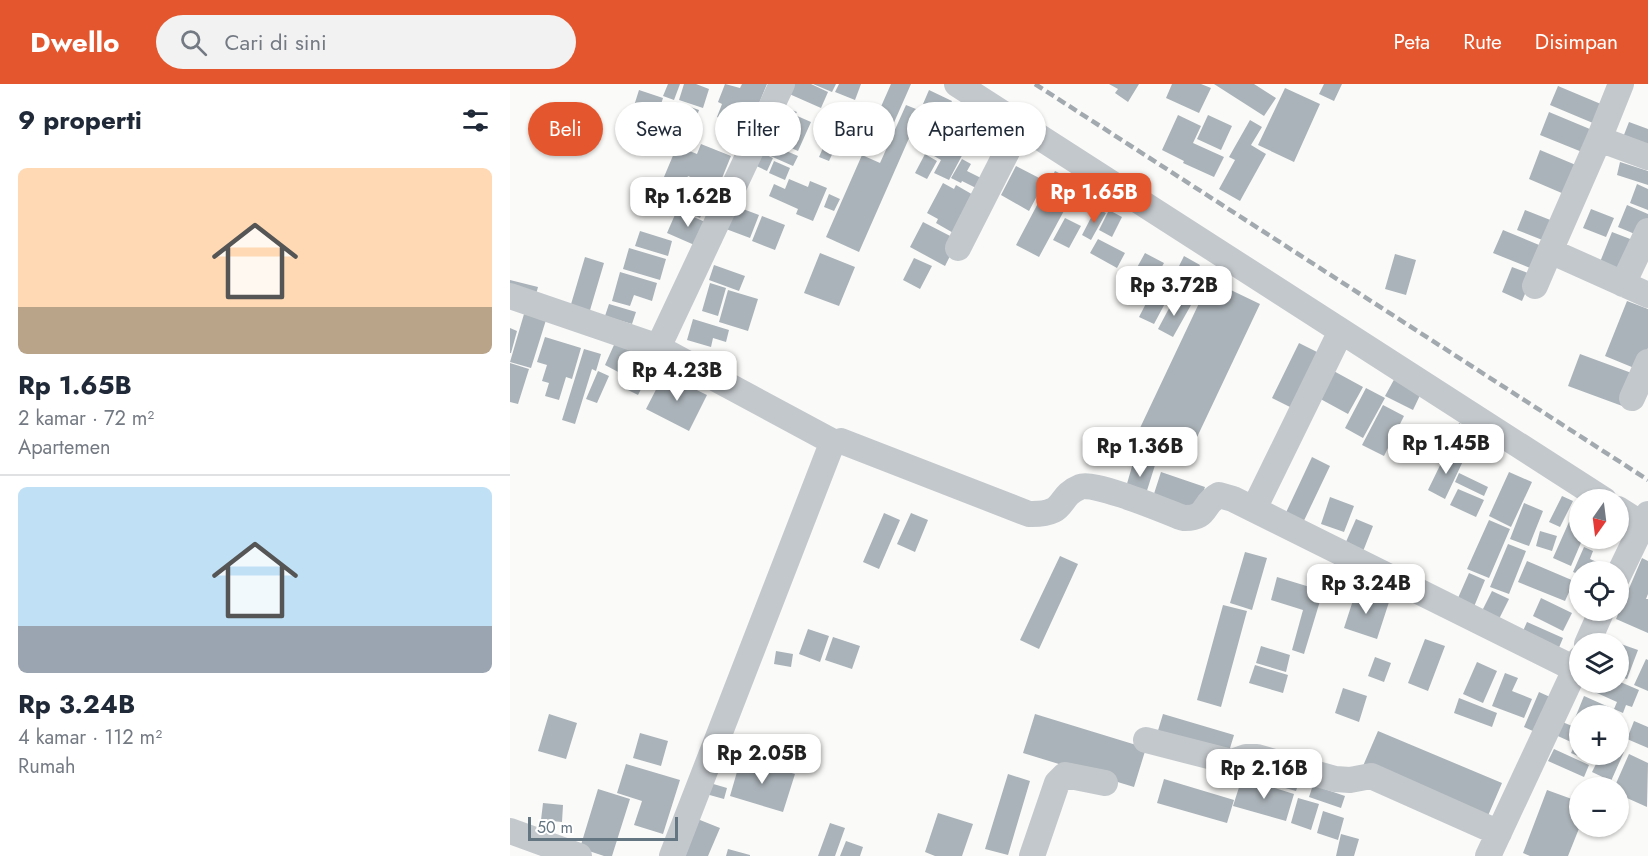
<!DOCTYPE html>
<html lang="id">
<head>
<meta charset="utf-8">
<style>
	body { margin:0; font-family:Jost,sans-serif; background:#f2f2f3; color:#1f2937; height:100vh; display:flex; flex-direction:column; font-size:22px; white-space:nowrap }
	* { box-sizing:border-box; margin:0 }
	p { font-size:20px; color:#747a83 }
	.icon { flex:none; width:33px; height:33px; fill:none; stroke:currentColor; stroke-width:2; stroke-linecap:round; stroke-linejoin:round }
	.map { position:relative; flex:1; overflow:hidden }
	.drawer { display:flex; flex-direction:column; background:#fff; width:510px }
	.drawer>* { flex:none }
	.top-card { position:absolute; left:18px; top:18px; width:570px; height:54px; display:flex; gap:12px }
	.needle { width:39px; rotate:194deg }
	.tools { position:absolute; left:1059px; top:405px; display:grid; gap:12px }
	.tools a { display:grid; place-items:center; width:60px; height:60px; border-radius:50%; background:#fff; box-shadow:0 2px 4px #0004; font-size:30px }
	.scale { position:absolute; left:18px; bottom:15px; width:150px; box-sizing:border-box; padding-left:6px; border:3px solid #657683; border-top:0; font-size:16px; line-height:21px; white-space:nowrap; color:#657683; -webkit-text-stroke:4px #fff; paint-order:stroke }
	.price { position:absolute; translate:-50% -51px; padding:0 14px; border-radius:12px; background:#fff; color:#222; font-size:20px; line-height:39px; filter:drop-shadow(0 2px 3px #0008) }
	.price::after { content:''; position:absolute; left:50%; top:36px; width:18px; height:14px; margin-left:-9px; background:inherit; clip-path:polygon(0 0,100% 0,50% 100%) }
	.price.current { background:#e4572e; color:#fff }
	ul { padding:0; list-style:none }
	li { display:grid; align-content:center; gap:12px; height:318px; padding:0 18px }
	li+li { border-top:2px solid #e0e1e3 }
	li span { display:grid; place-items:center; height:186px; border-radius:9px; color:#555 }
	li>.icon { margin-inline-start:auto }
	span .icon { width:108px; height:108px; fill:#fffc; stroke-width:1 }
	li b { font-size:26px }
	h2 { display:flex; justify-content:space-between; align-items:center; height:72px; padding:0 18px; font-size:26px }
	.pill { padding:0 21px; border-radius:27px; background:#fff; box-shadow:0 2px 4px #0004; font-size:21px; line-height:54px }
	.pill.current { background:#e4572e; color:#fff }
	header { display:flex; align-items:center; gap:36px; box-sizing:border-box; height:84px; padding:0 30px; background:#e4572e; color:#fff }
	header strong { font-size:28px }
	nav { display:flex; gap:33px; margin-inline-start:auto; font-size:21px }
	.search { width:420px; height:54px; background:#f2f2f3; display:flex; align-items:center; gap:15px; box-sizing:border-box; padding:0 21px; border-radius:33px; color:#747a83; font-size:22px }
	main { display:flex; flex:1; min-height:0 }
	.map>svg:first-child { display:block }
	.building { fill:#aab3b9 }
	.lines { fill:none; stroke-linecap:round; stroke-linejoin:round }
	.minor { stroke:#c3c8cc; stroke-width:26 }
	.rail { stroke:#a2aab0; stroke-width:4.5; stroke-dasharray:9 4.5; stroke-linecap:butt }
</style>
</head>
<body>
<header>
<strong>Dwello</strong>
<div class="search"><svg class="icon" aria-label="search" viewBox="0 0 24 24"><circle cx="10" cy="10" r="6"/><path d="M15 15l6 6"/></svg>Cari di sini</div>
<nav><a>Peta</a><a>Rute</a><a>Disimpan</a></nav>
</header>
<main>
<section class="drawer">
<h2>9 properti<svg class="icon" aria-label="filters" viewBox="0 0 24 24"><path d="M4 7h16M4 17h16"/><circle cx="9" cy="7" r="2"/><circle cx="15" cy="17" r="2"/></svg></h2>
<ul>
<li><span style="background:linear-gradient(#ffd9b3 75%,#b9a48a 0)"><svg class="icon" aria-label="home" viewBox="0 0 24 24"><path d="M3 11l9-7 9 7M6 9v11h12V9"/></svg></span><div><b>Rp 1.65B</b><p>2 kamar · 72 m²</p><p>Apartemen</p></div></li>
<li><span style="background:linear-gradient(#bfe0f5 75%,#9aa5b1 0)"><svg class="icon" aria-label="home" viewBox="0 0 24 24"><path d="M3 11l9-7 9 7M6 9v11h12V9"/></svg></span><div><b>Rp 3.24B</b><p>4 kamar · 112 m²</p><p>Rumah</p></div></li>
</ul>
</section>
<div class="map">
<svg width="1138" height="772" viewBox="0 0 1138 772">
	<rect width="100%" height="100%" fill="#fafaf8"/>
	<path class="building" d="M158,0H170L164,16L153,12Z
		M174,0H186L199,5L193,24L169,16Z
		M215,0L230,4L232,0H257L238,46L207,33L212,20L208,18Z
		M281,0H301L318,8L311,24L277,9Z
		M303,0H326L322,8Z
		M329,0H351L345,16L325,8Z
		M381,0H401L371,68L354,61Z
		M599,0H629L618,18L605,9L608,5Z
		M662,0H691L701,4L689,29L656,14Z
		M704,0H744L766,14L754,32Z
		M814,0H832L824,17L809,10Z
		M1048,2L1098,23L1090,42L1040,21Z
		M775,4L810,20L784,78L748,61Z
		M129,6L153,14L147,33L123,25Z
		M419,6L442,17L435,31L413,20Z
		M166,18L189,26L183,43L160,35Z
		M270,21L287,28L285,31L301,38L288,67L272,60L282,38L266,31Z
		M396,21L411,27L349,168L316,153L352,71L370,79Z
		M325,22L351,33L339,62L313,51Z
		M1039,28L1087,48L1077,70L1030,51Z
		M668,31L691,42L683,59L714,73L704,93L673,79L674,77L652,66Z
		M698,31L722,42L711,66L687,55Z
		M434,36L448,43L450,39L465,47L439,96L424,89L431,76L417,68Z
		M740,36L752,43L741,61L756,70L730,117L709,105L725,76L719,73Z
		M1119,38L1138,45V71L1110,61Z
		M485,42L496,48L485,66L474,60Z
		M221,44L233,48L228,63L216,59Z
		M253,57L288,72L283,82L249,67Z
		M316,57L326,62L319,77L309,73Z
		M191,60L221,72L208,104L178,92L166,121L146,112L167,62L187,70Z
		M1030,66L1073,84L1061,113L1019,95Z
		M248,67L263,74L257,87L242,80Z
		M415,70L427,77L417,95L405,89Z
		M452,75L461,80L457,87L471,94L466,104L452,97L451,99L441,94Z
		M264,77L280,84L275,96L259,89Z
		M1110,78L1138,87V101L1107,91Z
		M506,82L535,97L519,127L491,111Z
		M545,87L569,99L529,173L506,161Z
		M279,95L298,103L300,97L317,104L303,137L286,130L288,125L259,112L264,100L275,105Z
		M433,99L444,105L446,101L465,112L445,150L426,139L428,135L417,129Z
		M1127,100L1138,105V126L1120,119Z
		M174,104L199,114L190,134L166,123Z
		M319,110L330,115L324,127L314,123Z
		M1117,121L1138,130V137L1132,153L1108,143Z
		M225,122L249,131L240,154L216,145Z
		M586,124L596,129L581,156L572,151Z
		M1081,125L1104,134L1096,153L1073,144Z
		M167,126L200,140L189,163L157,149Z
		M599,126L612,133L602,153L589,146Z
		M1015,126L1048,139L1040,159L1007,146Z
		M252,132L275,141L265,166L242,157Z
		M555,134L571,142L559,164L543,156Z
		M413,138L448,156L435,182L400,163Z
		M993,146L1034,163L1025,186L983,169Z
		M130,147L162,157L158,172L125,162Z
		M1102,148L1128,158L1113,194L1088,183Z
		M588,155L615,169L607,184L580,169Z
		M119,164L156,175L150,196L113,185Z
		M310,169L345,183L329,222L294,209Z
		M635,169L654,179L638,208L619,198Z
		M885,170L906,176L896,211L875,205Z
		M674,172L690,181L684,192L668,184Z
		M75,173L94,179L78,233L59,227Z
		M404,174L422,182L410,205L393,196Z
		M204,181L235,192L229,207L199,196Z
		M1002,183L1023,191L1012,217L992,208Z
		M110,188L147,199L142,217L124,211L120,222L102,217Z
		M0,196L28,203L25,214L0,207Z
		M700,196L750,220L680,368L630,344Z
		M200,199L216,204L208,232L192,227Z
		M645,202L660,210L644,240L629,233Z
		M218,206L248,215L238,247L209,238Z
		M665,213L681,221L663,253L648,245Z
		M1117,217L1138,225V264L1129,286L1095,272Z
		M99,220L126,228L122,240L95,232Z
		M14,230L36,236L21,284L0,278Z
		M183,235L219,246L216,258L203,254L201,263L177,256Z
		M0,244L7,247L1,269H0Z
		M108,252L126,260L112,290L95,281Z
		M35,253L71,264L62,295L56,293L49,316L35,312L39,299L32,297L37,281L27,278Z
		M789,259L809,269L782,324L762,314Z
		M131,264L148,272L128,311L112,303Z
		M74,265L91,270L86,287L82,285L65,340L52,336Z
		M1070,270L1127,291L1115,323L1058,302Z
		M0,279L19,285L8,320L0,318Z
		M820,285L853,303L838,330L805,312Z
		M88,287L99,292L87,319L76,315Z
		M154,290L197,311L179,347L136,325Z
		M886,292L913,305L903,326L875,312Z
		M856,304L875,314L853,354L835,344Z
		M873,321L894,332L874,372L852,361Z
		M949,339L969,349L959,371L939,362Z
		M937,367L954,375L935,415L918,406Z
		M625,372L646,378L634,416L614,410Z
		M802,373L820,382L790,445L772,437Z
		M651,388L695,403L685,431L642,416Z
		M999,388L1022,398L1001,443L979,432Z
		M949,389L978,403L974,412L945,398Z
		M948,405L974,416L966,433L940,421Z
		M1052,412L1063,417L1050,443L1039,438Z
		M820,413L844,422L834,448L811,440Z
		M1014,419L1033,427L1019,462L1000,455Z
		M374,429L390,436L369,485L353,478Z
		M401,429L418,436L405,468L387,460Z
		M846,435L863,442L850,475L832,467Z
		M979,436L1000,445L979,494L957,485Z
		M1059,438L1070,443V454H1073L1061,482L1043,474Z
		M1030,447L1047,452L1042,467L1026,462Z
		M998,460L1016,467L999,510L980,503Z
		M1074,463L1083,467L1080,475L1096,482L1093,488H1070V491L1063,488Z
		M735,468L757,474L742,526L720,519Z
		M550,472L568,480L529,565L510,556Z
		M1132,474L1138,477V510L1136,515H1138V549L1106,535Z
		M1017,477L1064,497L1055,517L1008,498Z
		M959,489L975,496L961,530L944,523Z
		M767,493L813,507L794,570L782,566L793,526L761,516Z
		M846,507L879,518L867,555L834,544Z
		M982,507L999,515L985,543L968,535Z
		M1031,514L1062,529L1053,547L1023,532Z
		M713,521L737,527L711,623L687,616Z
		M1017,538L1053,554L1045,573L1009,556Z
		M298,545L319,552L310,578L289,570Z
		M323,553L350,562L342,585L315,576Z
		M1094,554L1128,566L1117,595L1108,592V560H1092Z
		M915,555L935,562L918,607L898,599Z
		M751,562L780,571L776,588L746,579Z
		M266,567L283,570L281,583L264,580Z
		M865,573L881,579L874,598L858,592Z
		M1136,575L1138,576V607L1124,601Z
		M967,578L987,587L973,619L953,610Z
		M745,581L778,591L773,609L739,599Z
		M995,589L1008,594L1002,607L1022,615L1014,634L982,622Z
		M1108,597L1129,606L1122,623L1116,621L1113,629L1104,625L1107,618L1078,605L1081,598H1108Z
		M833,604L857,612L849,638L825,629Z
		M1029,608L1040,613L1025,648L1014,643Z
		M1074,612L1101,624L1098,632H1070V642L1063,639Z
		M949,614L987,629L982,643L944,629Z
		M39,630L67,639L56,675L28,667Z
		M525,630L636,664L624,703L513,669Z
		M653,630L724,651L717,674L646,653Z
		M1045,635L1067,644L1061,658L1039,648Z
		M1124,637L1138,643V664L1117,655Z
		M868,647L992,699L977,734L853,682Z
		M130,649L158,657L151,682L123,674Z
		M1070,651V670H1108V666L1114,668L1101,697L1082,688L1086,680L1061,669Z
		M1044,665L1079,681L1074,693L1038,677Z
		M1119,670L1138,679L1137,723L1108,710V704H1104Z
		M231,674L285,690L273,728L220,712Z
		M116,680L170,696L153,750L124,741L132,717L107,709Z
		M498,690L520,697L498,771L475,765Z
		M770,693L789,698L786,707L768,702Z
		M732,694L784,710L776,737L723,722Z
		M654,695L724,716L717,739L647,719Z
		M200,699L217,704L214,715L196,710Z
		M803,701L835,712L831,724L799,713Z
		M88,705L120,715L102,772H94L70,764Z
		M1037,706L1070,718V742L1058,772H1020L1013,769Z
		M788,714L809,720L801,746L781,739Z
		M33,719L53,721L52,738L31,736Z
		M813,727L834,734L828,756L807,749Z
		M428,729L463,740L452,772H425L415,768Z
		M180,732L210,744L198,772H164Z
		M320,739L335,744L325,772H308Z
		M831,750L849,755L844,772H826Z
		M336,757L353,763L350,772H330Z
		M218,765L240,771V772H216Z"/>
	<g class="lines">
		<path class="minor" d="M447,0L1094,416
			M1089,55L1111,0
			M1138,73L1089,55L1040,167L1138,211
			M448,164L511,40
			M1113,200L1138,147
			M1025,202L1040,167
			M0,212L143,261L149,259L153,253L272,0
			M143,261L325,359
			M1122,314L1138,278
			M744,425L831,247
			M1108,425L1138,444
			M1108,492L1138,430
			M1077,560L1092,526
			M636,656L722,678L736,673H747L825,695L840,696L861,692L989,749
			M0,747L69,772
			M162,772L321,362L325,359L331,357L519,430C559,431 545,413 570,403C584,397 655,427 673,434C699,435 691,420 709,411L723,415L1065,585
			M522,772L547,699L555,691L595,699
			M978,772L1070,575"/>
		<path class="rail" d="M525,0L1138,396"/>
	</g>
</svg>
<div class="tools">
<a><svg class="needle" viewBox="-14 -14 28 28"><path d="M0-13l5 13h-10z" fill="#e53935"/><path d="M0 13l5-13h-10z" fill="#747a83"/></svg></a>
<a><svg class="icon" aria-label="locate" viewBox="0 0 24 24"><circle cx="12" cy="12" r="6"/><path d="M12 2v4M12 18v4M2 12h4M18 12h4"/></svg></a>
<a><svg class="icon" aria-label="layers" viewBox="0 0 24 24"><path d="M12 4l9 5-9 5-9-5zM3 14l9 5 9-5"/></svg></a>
<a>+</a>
<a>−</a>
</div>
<div class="scale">50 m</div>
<b class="price current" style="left:584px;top:140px">Rp 1.65B</b>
<b class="price" style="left:178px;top:144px">Rp 1.62B</b>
<b class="price" style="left:664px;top:233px">Rp 3.72B</b>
<b class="price" style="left:167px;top:318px">Rp 4.23B</b>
<b class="price" style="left:936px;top:391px">Rp 1.45B</b>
<b class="price" style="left:630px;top:394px">Rp 1.36B</b>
<b class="price" style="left:856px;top:531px">Rp 3.24B</b>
<b class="price" style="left:252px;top:701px">Rp 2.05B</b>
<b class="price" style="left:754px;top:716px">Rp 2.16B</b>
<div class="top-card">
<a class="pill current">Beli</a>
<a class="pill">Sewa</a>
<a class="pill">Filter</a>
<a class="pill">Baru</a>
<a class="pill">Apartemen</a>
</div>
</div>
</main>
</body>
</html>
